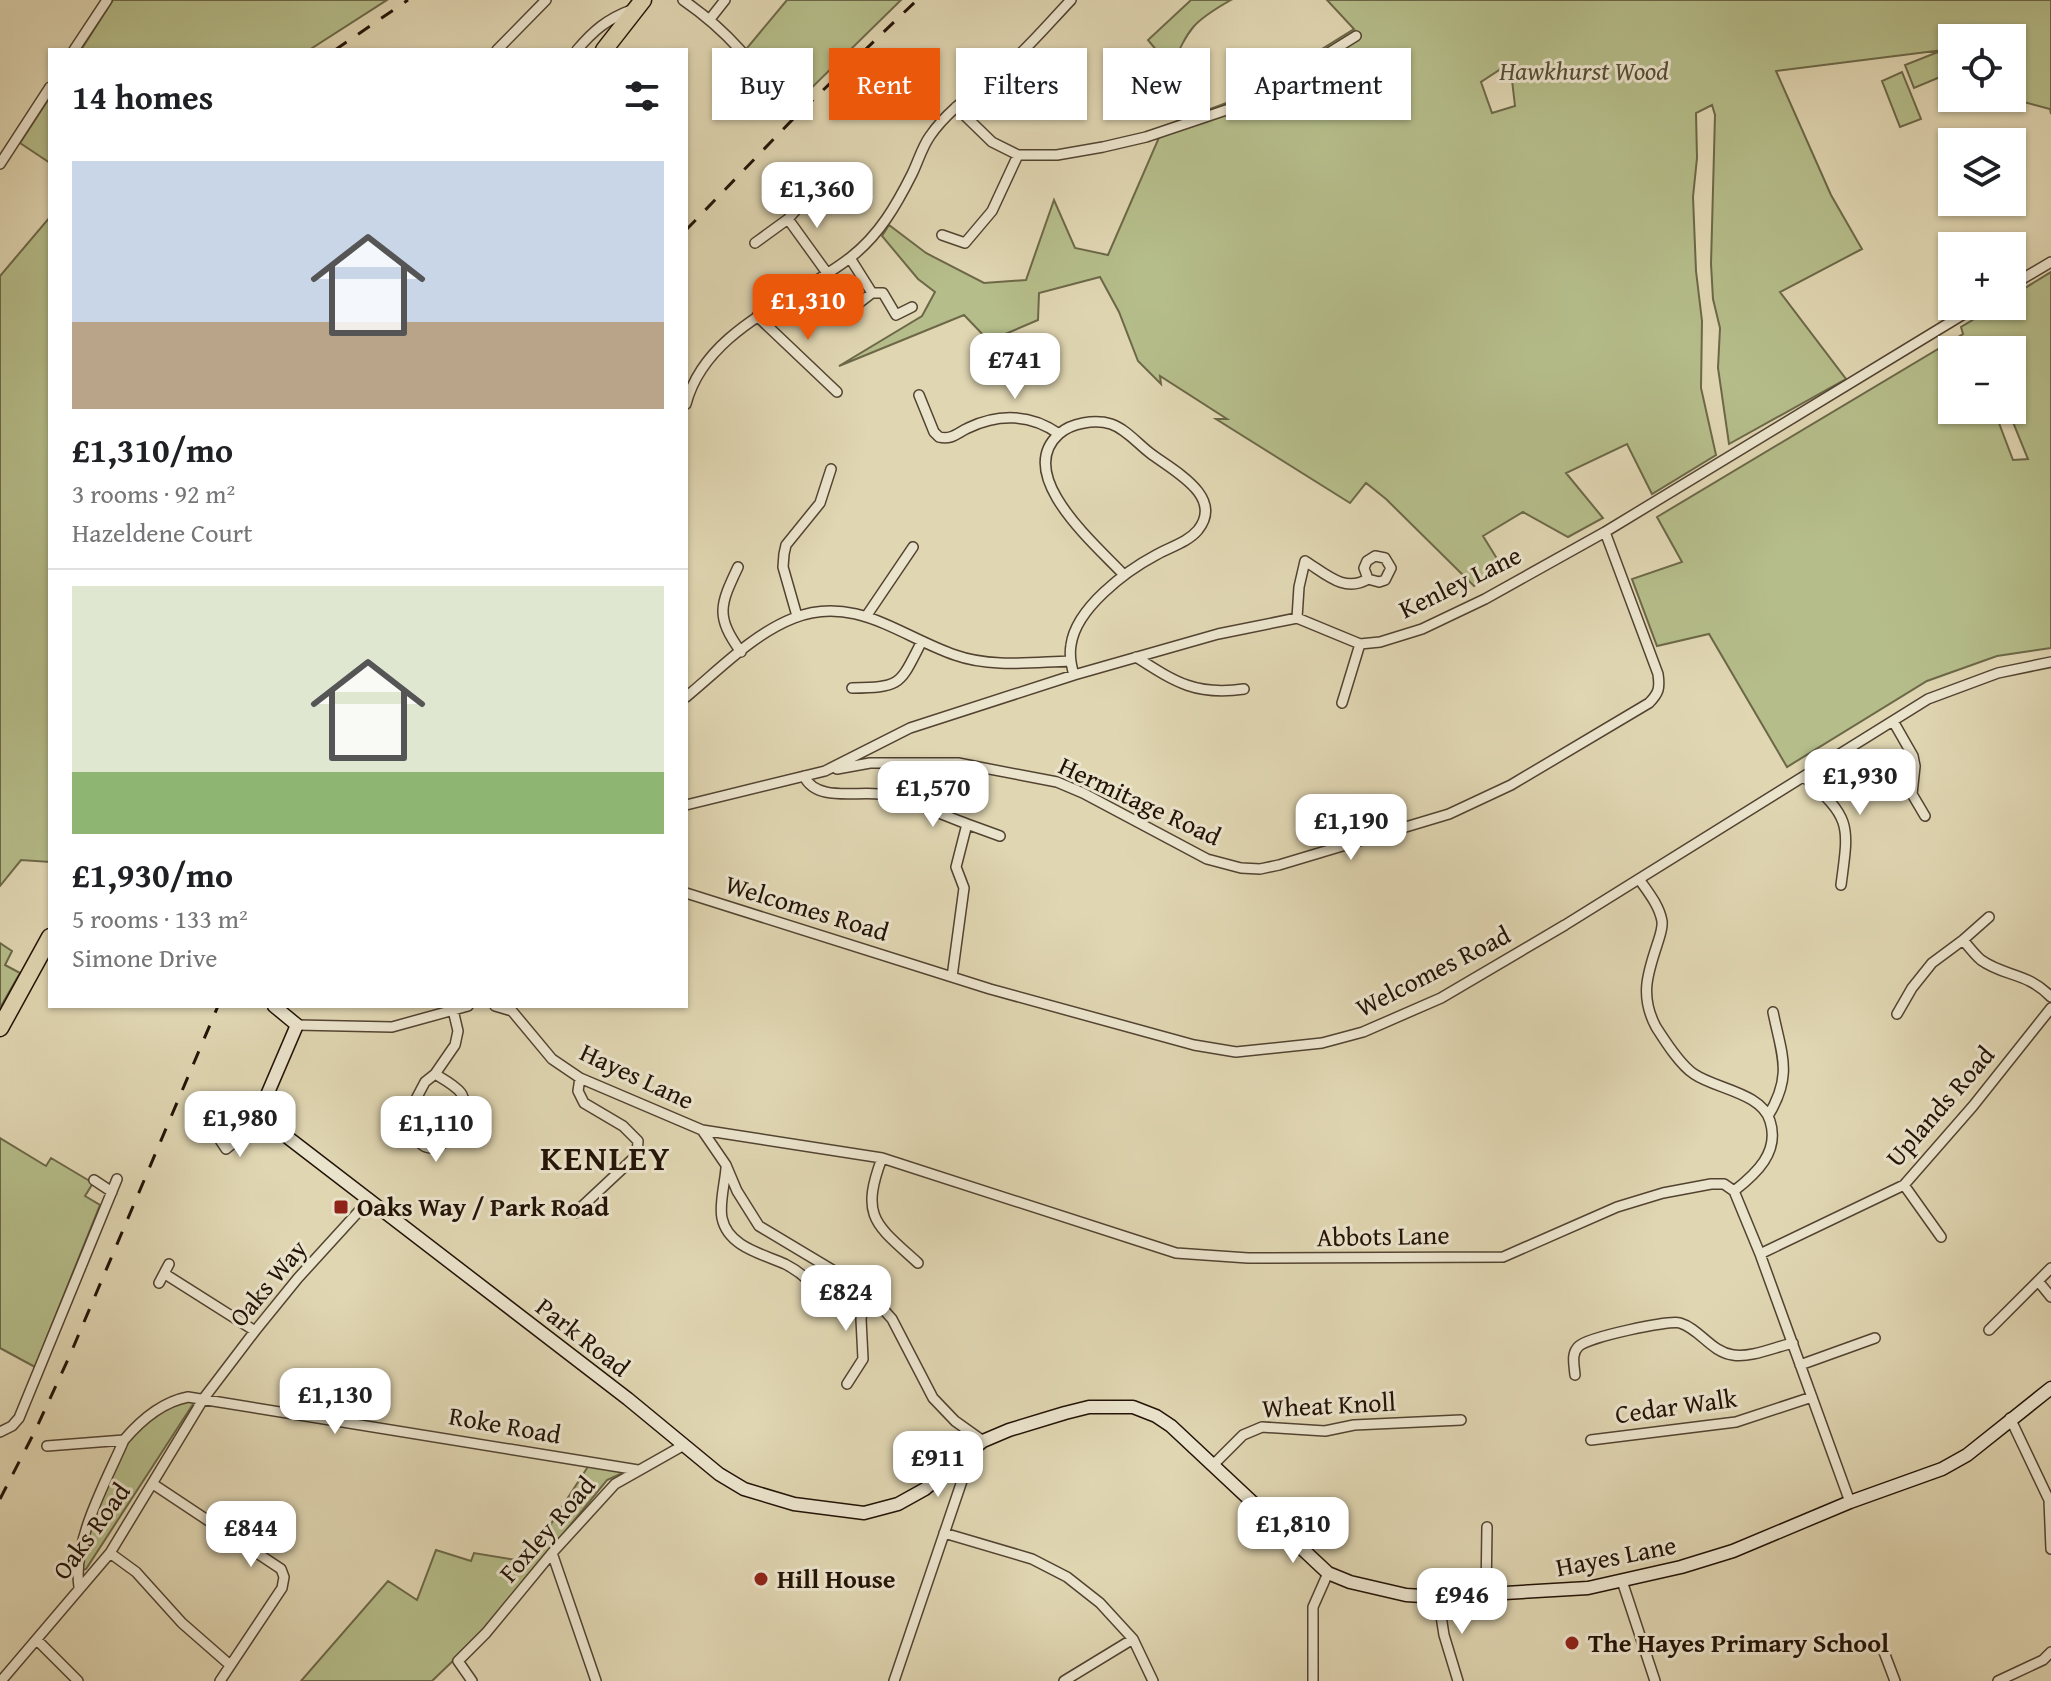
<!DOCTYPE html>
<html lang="en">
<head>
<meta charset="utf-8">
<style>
	body { margin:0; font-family:"Gentium Book Plus",serif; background:#f2f2f2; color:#202124; height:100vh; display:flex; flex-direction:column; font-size:30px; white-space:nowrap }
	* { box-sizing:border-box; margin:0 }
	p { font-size:26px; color:#757577 }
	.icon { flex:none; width:44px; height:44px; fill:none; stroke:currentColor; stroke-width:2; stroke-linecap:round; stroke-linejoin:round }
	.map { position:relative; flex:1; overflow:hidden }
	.sheet { position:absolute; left:48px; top:48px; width:640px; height:960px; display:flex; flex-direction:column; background:#fff; border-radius:0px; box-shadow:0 2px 6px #0004 }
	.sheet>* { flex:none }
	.guide { position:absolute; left:712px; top:48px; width:760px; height:72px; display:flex; gap:16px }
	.fabs { position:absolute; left:1938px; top:24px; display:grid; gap:16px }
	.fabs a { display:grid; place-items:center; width:88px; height:88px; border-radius:0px; background:#fff; box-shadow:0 2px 6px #0004; font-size:40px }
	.price { position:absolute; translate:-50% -68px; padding:0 18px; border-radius:16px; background:#fff; color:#222; font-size:26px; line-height:52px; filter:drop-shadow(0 2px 4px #0008) }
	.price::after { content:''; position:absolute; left:50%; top:48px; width:24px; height:18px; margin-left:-12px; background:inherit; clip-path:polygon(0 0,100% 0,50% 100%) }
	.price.selected { background:#ea580c; color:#fff }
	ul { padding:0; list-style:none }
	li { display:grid; align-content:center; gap:16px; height:424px; padding:0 24px }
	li+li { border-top:2px solid #e0e0e0 }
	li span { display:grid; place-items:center; height:248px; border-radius:0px; color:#555 }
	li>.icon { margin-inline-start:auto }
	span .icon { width:144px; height:144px; fill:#fffc; stroke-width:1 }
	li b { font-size:34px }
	h2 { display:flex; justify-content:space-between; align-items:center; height:96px; padding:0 24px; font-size:34px }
	.chip { padding:0 28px; border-radius:0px; background:#fff; box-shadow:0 2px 6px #0004; font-size:28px; line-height:72px }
	.chip.selected { background:#ea580c; color:#fff }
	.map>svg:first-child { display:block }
	.green { fill:#b5bd8a; stroke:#6c6848; stroke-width:2; fill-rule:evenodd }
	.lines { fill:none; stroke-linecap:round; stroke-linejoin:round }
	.street-casing { stroke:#524331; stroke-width:12 }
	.secondary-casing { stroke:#221206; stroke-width:15 }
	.highway-casing { stroke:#221206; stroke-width:19 }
	.street { stroke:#ebe4cd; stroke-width:9 }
	.secondary { stroke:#ebe4cd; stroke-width:12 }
	.highway { stroke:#e0d6b2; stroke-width:16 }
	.rail { stroke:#221206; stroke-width:3; stroke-dasharray:14 14; stroke-linecap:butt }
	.poi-dot { fill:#8f2418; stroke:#ebe4cd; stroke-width:3 }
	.labels { text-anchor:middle; stroke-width:6; stroke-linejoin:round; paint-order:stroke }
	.park-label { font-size:26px; font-style:italic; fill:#554e34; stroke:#ebe4cd }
	.street-label { font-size:26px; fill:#221206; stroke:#ebe4cd }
	.poi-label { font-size:26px; font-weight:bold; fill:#221206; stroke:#ebe4cd; text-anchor:start }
	.district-label { font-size:34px; font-weight:bold; letter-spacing:2px; fill:#221206; stroke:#ebe4cd }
</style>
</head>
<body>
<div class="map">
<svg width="2051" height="1681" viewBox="0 0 2051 1681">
	<rect width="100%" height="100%" fill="#e0d6b2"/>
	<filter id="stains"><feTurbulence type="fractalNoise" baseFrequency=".0025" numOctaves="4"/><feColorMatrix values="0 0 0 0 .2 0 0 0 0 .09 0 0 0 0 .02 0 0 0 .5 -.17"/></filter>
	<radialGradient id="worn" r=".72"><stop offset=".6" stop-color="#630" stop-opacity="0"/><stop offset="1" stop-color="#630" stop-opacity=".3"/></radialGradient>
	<path class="green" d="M113,0H387L309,50H81Z
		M787,0H901L789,110L747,48Z
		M1191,0H1231C1192,22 1189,28 1171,68L1148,40Z
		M1327,0H2051V114L2050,109L2009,98H2012V38H1952V48L1950,49L1952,72L1914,88L1905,65L1943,50L1776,71L1831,195L1862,249L1780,292L1846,379L1729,444L1718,368L1720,328L1713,299L1711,264L1715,115L1712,105L1696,113L1697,158L1693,197L1696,271L1702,321L1701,388L1716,455L1652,494L1627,444L1566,473L1603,518L1568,537L1523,512L1483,536L1504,570L1474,586L1386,499L1366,483L1350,503L1216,419H1227L1160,376L1161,384L1138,361L1119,312L1100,277L1039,293L1038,320L989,341L964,315L839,366L922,316L935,292L918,279L882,236L889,225L926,253L984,283L1026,280L1054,200L1075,248L1108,255L1164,126L1248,95L1354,29ZM1510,63L1515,106L1492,113L1481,82Z
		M1902,72L1921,119L1900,127L1882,81Z
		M50,97V163L20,143Z
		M50,217V862L21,860L0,886V276Z
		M2051,272V648L1997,656L1927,681L1787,767L1709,634L1657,646L1632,579L1682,562L1657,517L1963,334L1961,327L1996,306H2012V296ZM1982,345L1984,350H2012V410H2008L2028,459L2013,460L1994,410H1952V350H1971Z
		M0,943L12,951L5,965L20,973L0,1008Z
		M0,1138L46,1166L51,1158L93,1183L85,1196L100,1205L35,1367L0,1348Z
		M197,1398L86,1569L76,1571L90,1517L124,1440L172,1400Z
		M589,1465L629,1470L607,1480L484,1631L432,1681H301L388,1581L417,1600L436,1550L471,1561L474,1553L516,1560L529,1558Z"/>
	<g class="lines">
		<g class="street-casing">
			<path id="street" d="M683,0C728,31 755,64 784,109
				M710,19L725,0
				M74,50L107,0
				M497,50L546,0
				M577,50C593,31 607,19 631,10
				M956,107L992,142L1018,155H1057L1103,147L1146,137L1250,102L1356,36
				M0,164L50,87
				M788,219L827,273
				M942,235L965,243L992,211L1018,155
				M755,243L788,219L820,183
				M850,258L872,293L854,307
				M2012,285L2051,262
				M872,293H883L896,315L912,307
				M757,316L837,392
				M919,395L934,432L939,437C952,440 957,433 968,428C999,413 1031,414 1059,434
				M686,404C706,328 795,301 851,257C879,235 896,206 912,174C918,162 922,147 930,136C949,108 981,88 1007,66C1030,46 1050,22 1071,0
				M738,567C720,605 715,616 741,652
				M867,615L913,547
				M797,616L783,567L784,554L786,545L820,503L831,469
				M1297,618L1299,587L1305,561C1326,574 1344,593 1368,579L1379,582L1385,580L1391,568L1385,558L1375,556L1367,561L1364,568L1368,579
				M1136,657C1175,682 1196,696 1244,689
				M1074,675C1071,665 1069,656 1071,645C1076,608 1126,571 1156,555C1170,547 1188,542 1198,530C1225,496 1172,470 1150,453C1138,444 1126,429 1111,424C1095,419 1071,423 1059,434C1013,475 1096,545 1123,574
				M852,688C903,687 899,685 922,641
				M686,697C720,669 753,634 794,618C854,594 902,637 955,655C991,668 1033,662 1070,661
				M1342,703L1360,644
				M1893,721L1913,756L1915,766L1912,794L1925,816
				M837,769L870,763H958L1057,782L1083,793L1207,859L1241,868L1260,869L1279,865L1449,814L1511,785L1649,703C1659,693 1660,688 1658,674L1605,532
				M804,776C816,802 856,791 878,794C906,798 940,814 967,824L956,867L964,888L952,977
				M1804,777C1852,818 1849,825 1841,885
				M686,805L825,771L910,728L1074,675L1218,634L1297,618L1360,644L1380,642L1422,629L1485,599L1605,532L1977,306
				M967,824L1000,836
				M1639,879C1648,892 1659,905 1662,921C1663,929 1659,938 1657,945C1647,975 1640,997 1656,1027C1665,1041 1680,1065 1694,1074C1716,1089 1762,1093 1770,1121C1780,1152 1756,1174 1734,1191
				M686,893L990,989L1194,1045L1236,1052L1322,1043L1363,1032L1441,998L1565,925L1928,699L1998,673L2051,662
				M1963,940C1969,947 1975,955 1981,960C2005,977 2027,972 2051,997
				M495,1006L512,1011L552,1059L580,1078L702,1130L726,1165L737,1191L759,1226L866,1290L892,1319L933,1398L955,1421L983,1441
				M1897,1014L1912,988L1932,963L1963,940L1989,917
				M297,1025L392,1027L468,1006
				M435,1074C443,1079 455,1085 461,1093C472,1108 447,1155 426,1147C422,1146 420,1142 416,1139C409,1133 407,1126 407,1116L425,1082L435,1074L455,1045L458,1031L453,1010
				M1768,1116C1793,1075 1782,1056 1773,1012
				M702,1130L882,1158L1176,1253L1248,1258L1503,1257L1617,1207L1663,1193L1711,1184H1724L1734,1191L1760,1254L1850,1502
				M220,1140L226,1149C241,1138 248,1125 266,1117
				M882,1158C860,1217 875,1224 918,1263
				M726,1168C725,1183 719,1204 722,1218C728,1247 763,1254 785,1264C803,1273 815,1285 825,1302
				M94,1180L112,1192
				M1904,1185L1941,1237
				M575,1213L637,1155L638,1141L623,1126L584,1103L578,1091L580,1078
				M1760,1254L1904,1185L1973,1106L2051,1008
				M165,1274L255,1331
				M2038,1281L2051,1297
				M159,1283L169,1264
				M1989,1330L2051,1268
				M1800,1365L1875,1338
				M1575,1375C1574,1364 1571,1353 1579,1346C1589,1337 1668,1320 1680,1323C1700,1329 1711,1352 1733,1355C1751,1358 1775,1347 1793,1343
				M847,1384L863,1359L861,1319L866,1290
				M2010,1418L2049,1500L2051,1549
				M0,1432L12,1426L19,1418L117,1179
				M1591,1440L1736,1422L1812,1397
				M47,1446L124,1440C141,1420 162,1402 188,1397L638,1470
				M1213,1465L1243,1435L1262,1427L1325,1431L1354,1425L1461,1420
				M153,1484L281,1569L284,1577L282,1588L220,1681
				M944,1533L1032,1559L1067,1577L1100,1603L1133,1639L1153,1681
				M110,1553L136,1572L182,1623L230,1665
				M552,1553L596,1681
				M1622,1581L1655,1681
				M79,1587C72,1541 106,1482 124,1440
				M1486,1595L1487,1527
				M1438,1597L1444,1635L1458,1681
				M37,1640L78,1681
				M1884,1652L1895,1681
				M1,1681L110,1553L204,1398L255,1331L298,1278L370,1199
				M472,1681L458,1661L486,1633L552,1553L615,1484L684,1445
				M894,1681L964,1475L959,1461
				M1064,1681L1133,1639
				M1313,1681V1607L1328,1573
				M1998,1681L2043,1660L2051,1652"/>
		</g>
		<g class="secondary-casing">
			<path id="secondary" d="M274,1006L297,1025L264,1102L269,1123L628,1399L719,1474L744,1489L794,1504L864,1513L898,1504L925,1489L983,1441L1009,1430L1065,1413L1089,1407H1133L1156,1416L1171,1426L1328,1573L1350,1582L1406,1595L1438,1597L1588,1588L1681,1567L1733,1551L1850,1502L1942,1469L1967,1455L2051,1388"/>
		</g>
		<g class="highway-casing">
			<path id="highway" d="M604,50L643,0
				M0,1028L50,937"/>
		</g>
		<use href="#street" class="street"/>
		<use href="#secondary" class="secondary"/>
		<use href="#highway" class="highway"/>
		<path class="rail" d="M335,50L408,0
			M686,230L794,118L917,0
			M0,1499L36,1429L70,1355L218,1006"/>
	</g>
	<g class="poi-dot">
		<rect x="333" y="1199" width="16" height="16" rx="4"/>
		<circle cx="761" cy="1579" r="8"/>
		<circle cx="1572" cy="1643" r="8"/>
	</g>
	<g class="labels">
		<g class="park-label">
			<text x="1584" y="80">Hawkhurst Wood</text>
		</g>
		<g class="street-label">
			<text transform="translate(1460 582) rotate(-26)" y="9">Kenley Lane</text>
			<text transform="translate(1140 801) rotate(25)" y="9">Hermitage Road</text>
			<text transform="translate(807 908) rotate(17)" y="9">Welcomes Road</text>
			<text transform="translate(1433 971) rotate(-27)" y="9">Welcomes Road</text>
			<text transform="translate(637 1076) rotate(25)" y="9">Hayes Lane</text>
			<text transform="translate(1940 1106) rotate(-49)" y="9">Uplands Road</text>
			<text transform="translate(1383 1236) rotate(-1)" y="9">Abbots Lane</text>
			<text transform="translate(268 1283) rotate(-50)" y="9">Oaks Way</text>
			<text transform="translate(583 1337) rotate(38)" y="9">Park Road</text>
			<text transform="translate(1329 1405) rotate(-3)" y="9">Wheat Knoll</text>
			<text transform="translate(1676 1406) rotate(-8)" y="9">Cedar Walk</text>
			<text transform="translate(505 1425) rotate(10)" y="9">Roke Road</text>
			<text transform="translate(547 1529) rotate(-49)" y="9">Foxley Road</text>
			<text transform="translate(91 1531) rotate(-54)" y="9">Oaks Road</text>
			<text transform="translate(1616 1556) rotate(-11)" y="9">Hayes Lane</text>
		</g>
		<g class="poi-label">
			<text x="357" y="1216">Oaks Way / Park Road</text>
			<text x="777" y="1588">Hill House</text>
			<text x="1588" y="1652">The Hayes Primary School</text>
		</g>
		<g class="district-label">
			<text x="606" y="1170">KENLEY</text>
		</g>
	</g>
	<rect width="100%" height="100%" filter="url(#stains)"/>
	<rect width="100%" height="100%" fill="url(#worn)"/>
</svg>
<div class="fabs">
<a><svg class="icon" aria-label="locate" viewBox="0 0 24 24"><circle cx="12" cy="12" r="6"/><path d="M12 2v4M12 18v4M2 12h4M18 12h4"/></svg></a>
<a><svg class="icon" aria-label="layers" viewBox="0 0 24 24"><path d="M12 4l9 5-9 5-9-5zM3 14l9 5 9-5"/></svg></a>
<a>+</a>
<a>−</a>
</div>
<b class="price" style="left:817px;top:230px">£1,360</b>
<b class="price selected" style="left:808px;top:342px">£1,310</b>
<b class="price" style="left:1015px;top:401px">£741</b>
<b class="price" style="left:1860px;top:817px">£1,930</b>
<b class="price" style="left:933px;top:829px">£1,570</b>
<b class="price" style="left:1351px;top:862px">£1,190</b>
<b class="price" style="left:240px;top:1159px">£1,980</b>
<b class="price" style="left:436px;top:1164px">£1,110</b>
<b class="price" style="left:846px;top:1333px">£824</b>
<b class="price" style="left:335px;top:1436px">£1,130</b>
<b class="price" style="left:938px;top:1499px">£911</b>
<b class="price" style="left:1293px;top:1565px">£1,810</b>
<b class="price" style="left:251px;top:1569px">£844</b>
<b class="price" style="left:1462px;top:1636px">£946</b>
<div class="guide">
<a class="chip">Buy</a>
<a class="chip selected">Rent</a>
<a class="chip">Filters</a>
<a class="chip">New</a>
<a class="chip">Apartment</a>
</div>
<section class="sheet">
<h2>14 homes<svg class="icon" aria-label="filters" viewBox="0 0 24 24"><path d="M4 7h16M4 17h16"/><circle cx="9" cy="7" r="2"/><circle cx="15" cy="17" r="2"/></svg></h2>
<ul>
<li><span style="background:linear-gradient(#c9d6e8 65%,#b9a48a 0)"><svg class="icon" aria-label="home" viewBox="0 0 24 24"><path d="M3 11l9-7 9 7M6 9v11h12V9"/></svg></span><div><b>£1,310/mo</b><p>3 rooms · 92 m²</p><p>Hazeldene Court</p></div></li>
<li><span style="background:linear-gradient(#dfe7d0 75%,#8fb573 0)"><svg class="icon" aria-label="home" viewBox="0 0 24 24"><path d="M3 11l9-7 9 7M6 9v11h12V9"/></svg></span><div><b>£1,930/mo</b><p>5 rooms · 133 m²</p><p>Simone Drive</p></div></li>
</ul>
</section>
</div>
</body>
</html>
